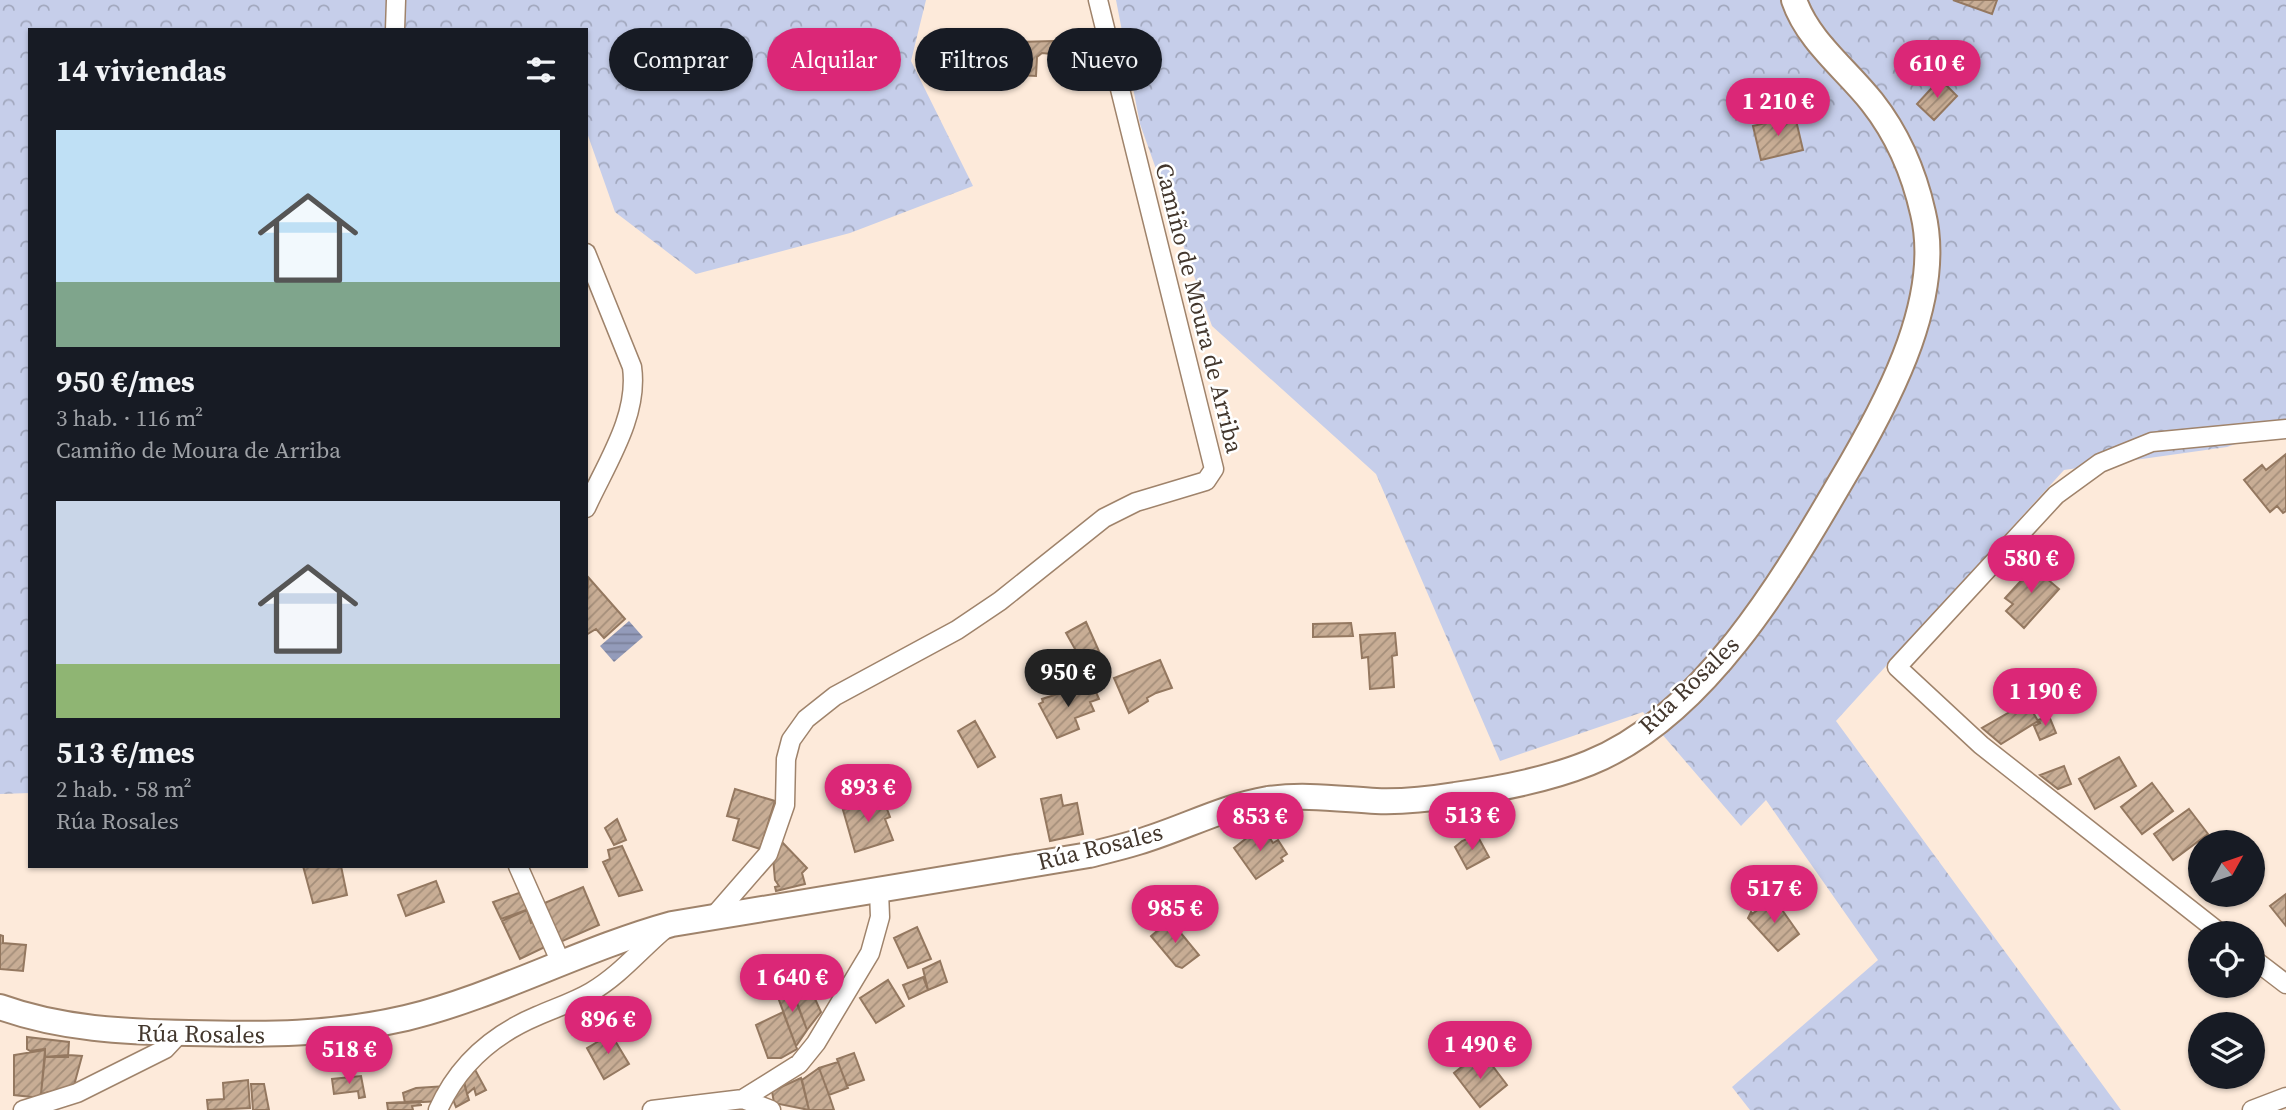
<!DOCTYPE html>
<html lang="es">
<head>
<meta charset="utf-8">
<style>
	body { margin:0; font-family:"Source Serif 4",serif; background:#242831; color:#f1f3f6; height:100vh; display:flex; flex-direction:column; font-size:26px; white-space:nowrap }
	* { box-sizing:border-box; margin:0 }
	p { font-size:23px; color:#9ea1a6 }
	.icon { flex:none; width:38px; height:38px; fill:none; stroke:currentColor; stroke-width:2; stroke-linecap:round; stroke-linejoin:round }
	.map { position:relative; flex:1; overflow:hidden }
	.panel { position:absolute; left:28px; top:28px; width:560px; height:840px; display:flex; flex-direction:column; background:#171b24; border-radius:0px; box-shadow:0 2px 5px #0004 }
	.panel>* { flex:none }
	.guide { position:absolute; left:609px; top:28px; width:665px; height:63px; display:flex; gap:14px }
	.needle { width:46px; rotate:50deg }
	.controls { position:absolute; left:2188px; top:830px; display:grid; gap:14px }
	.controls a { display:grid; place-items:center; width:77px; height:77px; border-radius:50%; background:#171b24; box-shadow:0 2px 5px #0004; font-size:35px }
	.price { position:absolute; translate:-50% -60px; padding:0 16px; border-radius:24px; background:#db2777; color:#fff; font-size:23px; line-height:46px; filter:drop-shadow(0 2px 4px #0008) }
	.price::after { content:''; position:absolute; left:50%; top:42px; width:21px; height:16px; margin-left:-10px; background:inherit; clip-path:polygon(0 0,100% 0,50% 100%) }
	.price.selected { background:#222; color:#fff }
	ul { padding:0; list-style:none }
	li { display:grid; align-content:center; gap:14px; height:371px; padding:0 28px }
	li span { display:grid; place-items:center; height:217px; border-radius:0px; color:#555 }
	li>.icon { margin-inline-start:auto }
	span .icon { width:126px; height:126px; fill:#fffc; stroke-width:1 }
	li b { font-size:30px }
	h2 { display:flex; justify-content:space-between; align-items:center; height:84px; padding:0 28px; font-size:30px }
	.pill { padding:0 24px; border-radius:32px; background:#171b24; box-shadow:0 2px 5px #0004; font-size:24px; line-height:63px }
	.pill.selected { background:#db2777; color:#fff }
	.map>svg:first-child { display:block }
	.forest { fill:url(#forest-crowns) }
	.water { fill:url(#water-rules) }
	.building { fill:url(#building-hatch); stroke:#947860; stroke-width:2 }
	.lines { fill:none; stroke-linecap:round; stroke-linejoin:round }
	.street-casing { stroke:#9f836b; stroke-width:21 }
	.secondary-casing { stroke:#9f836b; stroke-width:28 }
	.street { stroke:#fff; stroke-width:18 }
	.secondary { stroke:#fff; stroke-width:24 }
	.labels { text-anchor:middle; stroke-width:5; stroke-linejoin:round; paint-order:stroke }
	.street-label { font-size:24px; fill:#43372d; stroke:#fff }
</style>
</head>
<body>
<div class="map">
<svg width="2286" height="1110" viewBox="0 0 2286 1110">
	<defs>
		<pattern id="forest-crowns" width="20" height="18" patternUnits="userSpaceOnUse" patternTransform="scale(1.75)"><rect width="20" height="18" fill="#c6ceea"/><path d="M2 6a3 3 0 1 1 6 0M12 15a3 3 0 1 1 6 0" fill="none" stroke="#a2a8be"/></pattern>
		<pattern id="water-rules" width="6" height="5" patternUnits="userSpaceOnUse" patternTransform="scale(1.75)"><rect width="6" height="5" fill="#939bba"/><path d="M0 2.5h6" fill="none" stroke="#7a7f98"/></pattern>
		<pattern id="building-hatch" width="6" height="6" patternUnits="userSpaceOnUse" patternTransform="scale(1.75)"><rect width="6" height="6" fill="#c8ad95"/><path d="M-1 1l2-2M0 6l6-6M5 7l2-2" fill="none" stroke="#a48e7a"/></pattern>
	</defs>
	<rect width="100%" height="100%" fill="#fdeada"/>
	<path class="forest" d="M0,0H926L911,61L973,186L850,233L696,274L615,212L586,130V30H30V793L0,794Z
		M1116,0H2286V426L2227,447L2064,470L1836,721L2121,1110H1750L1732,1087L1878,960L1766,800L1741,826L1643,712L1500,761L1376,474L1212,326L1140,124Z"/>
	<path class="water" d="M629,621L643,637L614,662L600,646Z"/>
	<path class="building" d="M1953,0H1997L1992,14Z
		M1053,41L1051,54L1042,53L1037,57L1036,76L1017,75L1019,42Z
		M1940,79L1957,96L1934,120L1917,104Z
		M1795,116L1803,150L1761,160L1753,126Z
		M2286,454V511L2283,513L2277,506L2270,512L2244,480L2262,465L2266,470Z
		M2039,561L2052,572L2046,578L2059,589L2024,628L2006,611L2013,604L2005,598Z
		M588,577L625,619L604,638L596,629L586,635Z
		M1086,622L1106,667L1089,674L1066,633Z
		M1351,623L1353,636L1313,637V624Z
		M1395,633L1397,655L1392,656L1394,687L1370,689L1368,657L1362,658L1360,635Z
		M1160,660L1172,688L1156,693L1147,698L1148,701L1129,713L1114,678Z
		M1092,683L1099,699L1090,702L1094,711L1075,718L1079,729L1057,738L1039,704L1043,702L1042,699Z
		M2027,702L2038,721L2001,744L1982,728Z
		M2049,716L2056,733L2040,740L2034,726L2040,723L2038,720Z
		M975,721L995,757L978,767L958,731Z
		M2119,757L2136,786L2095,809L2079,779Z
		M2064,766L2071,784L2058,789L2040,775Z
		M2152,783L2173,811L2142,834L2121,807Z
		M735,789L775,801L760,849L733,840L739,819L727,816Z
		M1061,795L1063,806L1077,803L1083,834L1050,841L1041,799Z
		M882,796L890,817L885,819L893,840L855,852L843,810Z
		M2189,809L2208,834L2173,860L2154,834Z
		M617,819L626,840L614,845L605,828Z
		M1262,826L1273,843L1278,840L1287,854L1281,858L1283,861L1256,879L1234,848Z
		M1477,835L1489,857L1467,869L1455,847L1462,841Z
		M781,841L807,868L802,873L805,884L776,891L775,887L779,886L775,880L773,858Z
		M622,846L642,890L619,896L603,862L610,859L608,850Z
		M303,866H341L347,895L313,903Z
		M436,881L444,902L406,916L398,895Z
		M583,887L599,925L558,943L542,904Z
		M519,893L529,909L501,919L493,902Z
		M2286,894V926L2270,906Z
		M1771,900L1778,908L1780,907L1799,934L1778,951L1748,918L1751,912L1752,914Z
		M527,910L531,923L536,921L547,946L520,959L502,921Z
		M1170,920L1199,955L1182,968L1176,966L1151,936Z
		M917,927L931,959L908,968L894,938Z
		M0,935L3,936V943L26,945L23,971L0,969Z
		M940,961L947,982L928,990L923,969Z
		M923,977L928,990L909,999L903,985Z
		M888,980L904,1006L876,1023L860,998Z
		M792,989L807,1030L796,1046L776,992Z
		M811,990L821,1012L807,1030L794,996Z
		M783,1012L797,1049L781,1058H768L756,1025Z
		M611,1034L629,1064L604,1079L587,1048Z
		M27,1037L69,1042L68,1057H45V1049L30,1051L27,1049Z
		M45,1050L41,1094L50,1092L41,1098L14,1095V1055Z
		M854,1053L864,1080L847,1086L837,1059Z
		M68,1055L82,1056L73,1089L41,1094L45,1057Z
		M1473,1058L1483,1070L1491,1064L1507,1085L1480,1107L1454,1073Z
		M838,1062L848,1088L829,1095L819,1068Z
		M473,1066L486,1090L476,1095L474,1088L467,1094L463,1077Z
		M819,1068L829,1095L834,1110H809L802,1080Z
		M361,1076L365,1097L359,1098L358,1091L334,1094L332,1079Z
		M801,1078L809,1110L774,1103L772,1091Z
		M248,1080L250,1108L208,1110L207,1100L224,1099L223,1083Z
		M463,1080L469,1100L456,1107L450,1092Z
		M251,1084H264L269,1110H253Z
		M446,1086L441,1101L405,1103L403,1093L416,1088Z
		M421,1101V1105L412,1106L413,1110H388L387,1103Z"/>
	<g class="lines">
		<g class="street-casing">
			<path id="street" d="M395,30L396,0
				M586,253L632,367C639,416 606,464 586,508
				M518,866L561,963
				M714,916L768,854L785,805L786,759L791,740L806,719L835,696L957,630L1000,601L1104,518L1136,502L1206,481L1214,469L1098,0
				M2220,933L1981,745L1897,667L2056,495L2100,463L2152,442L2286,429
				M2252,958L2286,984
				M743,1099L771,1110
				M23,1110L77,1093L165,1049L180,1033
				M438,1110C458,1065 492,1035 537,1016C555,1008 574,1002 591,992C620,975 640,950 665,929
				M652,1110L743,1099L799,1064L816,1043L870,953L880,917L879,891
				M2252,1110L2286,1097"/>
		</g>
		<g class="secondary-casing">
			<path id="secondary" d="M0,1007C61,1029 125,1032 189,1033C262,1035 334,1035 406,1018C497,996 581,949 672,924L1089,855C1105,851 1122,847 1138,842C1182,829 1222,807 1268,799C1304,794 1340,799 1376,801C1401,802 1430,799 1455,795C1499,789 1547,780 1589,763C1708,715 1789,570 1851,464C1891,395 1943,296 1923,213C1914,173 1898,135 1872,102C1846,69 1808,41 1794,0"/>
		</g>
		<use href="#street" class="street"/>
		<use href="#secondary" class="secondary"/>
	</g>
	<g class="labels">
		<g class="street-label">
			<text transform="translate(1199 308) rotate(76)" y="8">Camiño de Moura de Arriba</text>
			<text transform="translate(1689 685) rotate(-44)" y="8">Rúa Rosales</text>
			<text transform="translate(1100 847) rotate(-14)" y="8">Rúa Rosales</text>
			<text transform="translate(201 1034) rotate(1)" y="8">Rúa Rosales</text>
		</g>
	</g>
</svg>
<div class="controls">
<a><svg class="needle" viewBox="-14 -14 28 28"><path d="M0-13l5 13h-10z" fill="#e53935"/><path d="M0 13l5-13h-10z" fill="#9ea1a6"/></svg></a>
<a><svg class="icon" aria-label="locate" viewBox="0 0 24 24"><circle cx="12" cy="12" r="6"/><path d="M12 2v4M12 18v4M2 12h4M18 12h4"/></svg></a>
<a><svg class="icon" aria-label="layers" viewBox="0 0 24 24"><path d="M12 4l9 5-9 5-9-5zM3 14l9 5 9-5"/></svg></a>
</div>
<b class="price" style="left:1937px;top:100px">610 €</b>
<b class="price" style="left:1778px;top:138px">1 210 €</b>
<b class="price" style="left:2031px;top:595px">580 €</b>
<b class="price selected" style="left:1068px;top:709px">950 €</b>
<b class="price" style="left:2045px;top:728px">1 190 €</b>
<b class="price" style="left:868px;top:824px">893 €</b>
<b class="price" style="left:1472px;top:852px">513 €</b>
<b class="price" style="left:1260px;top:853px">853 €</b>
<b class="price" style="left:1774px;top:925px">517 €</b>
<b class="price" style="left:1175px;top:945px">985 €</b>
<b class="price" style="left:792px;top:1014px">1 640 €</b>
<b class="price" style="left:608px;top:1056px">896 €</b>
<b class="price" style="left:1480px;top:1081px">1 490 €</b>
<b class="price" style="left:349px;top:1086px">518 €</b>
<div class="guide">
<a class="pill">Comprar</a>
<a class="pill selected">Alquilar</a>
<a class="pill">Filtros</a>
<a class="pill">Nuevo</a>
</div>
<section class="panel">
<h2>14 viviendas<svg class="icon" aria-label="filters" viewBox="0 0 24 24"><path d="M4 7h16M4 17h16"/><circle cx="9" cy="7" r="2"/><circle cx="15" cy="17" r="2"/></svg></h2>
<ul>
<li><span style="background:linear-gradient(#bfe0f5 70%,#7fa58c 0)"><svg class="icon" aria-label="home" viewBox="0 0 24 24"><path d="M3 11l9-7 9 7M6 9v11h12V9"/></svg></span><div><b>950 €/mes</b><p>3 hab. · 116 m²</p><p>Camiño de Moura de Arriba</p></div></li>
<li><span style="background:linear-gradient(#c9d6e8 75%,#8fb573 0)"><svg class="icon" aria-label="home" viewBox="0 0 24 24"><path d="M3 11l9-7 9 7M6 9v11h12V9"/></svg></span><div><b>513 €/mes</b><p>2 hab. · 58 m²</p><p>Rúa Rosales</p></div></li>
</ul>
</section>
</div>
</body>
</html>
